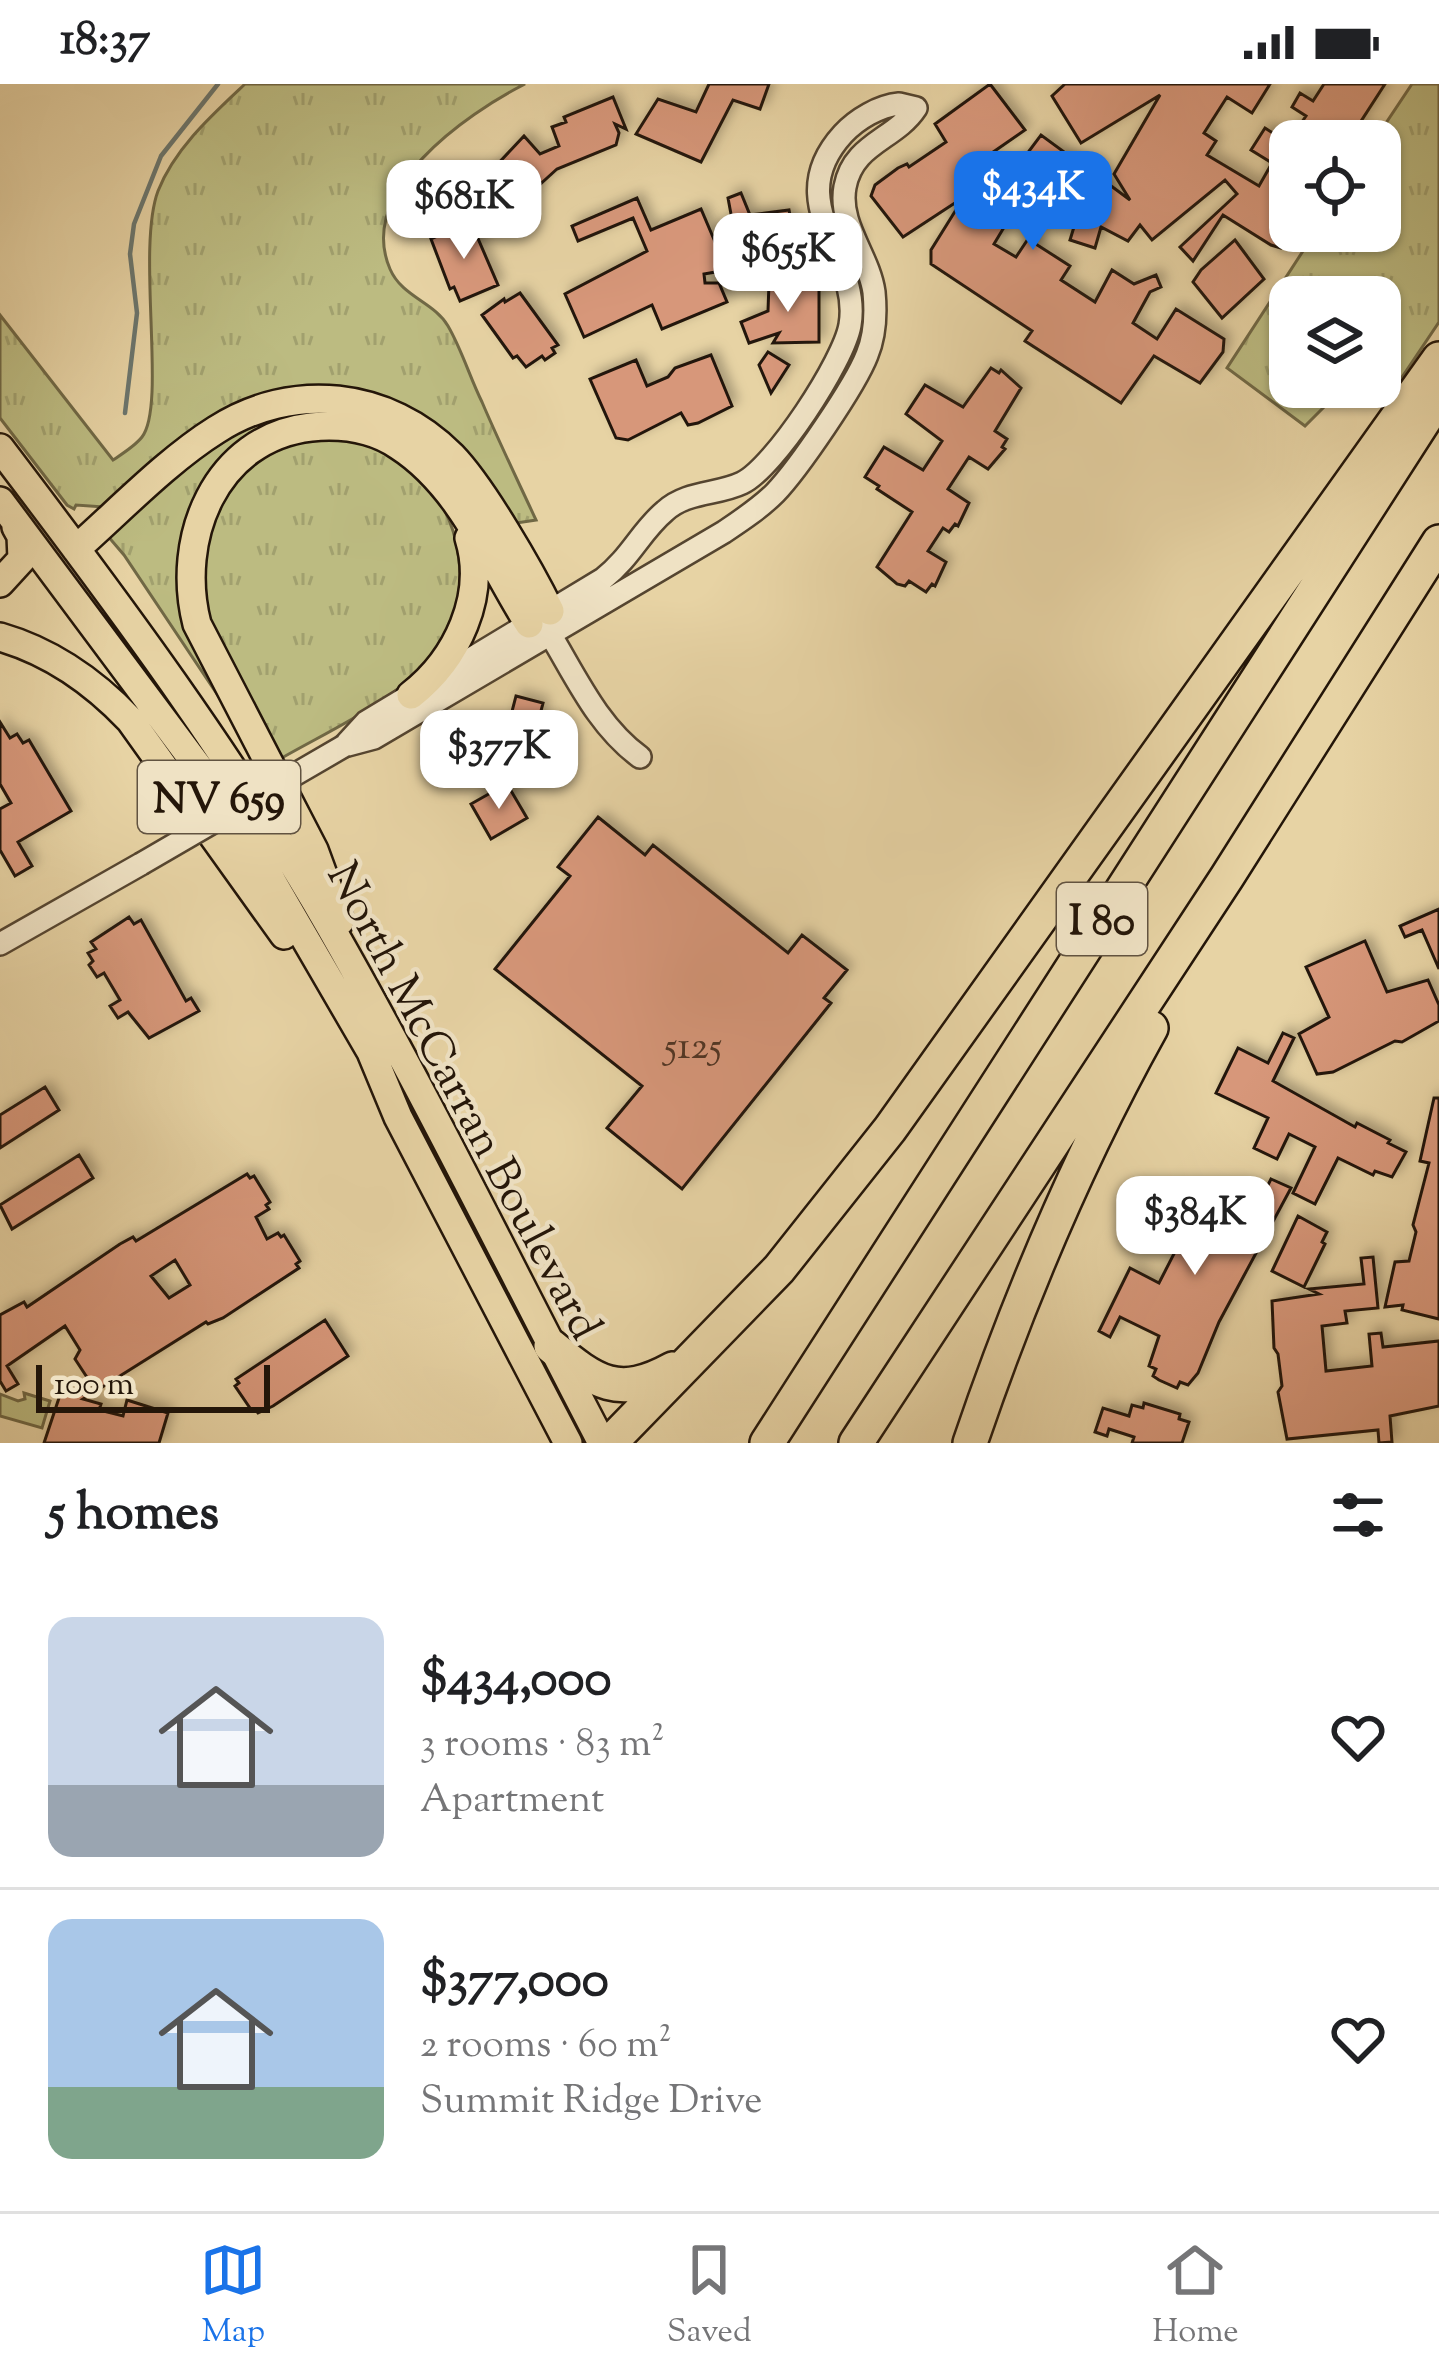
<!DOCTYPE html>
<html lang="en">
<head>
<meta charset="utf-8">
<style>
	body { margin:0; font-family:"Sorts Mill Goudy",serif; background:#f6f6f6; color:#202124; height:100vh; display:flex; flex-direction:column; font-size:45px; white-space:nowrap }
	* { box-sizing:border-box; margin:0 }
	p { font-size:39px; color:#757577 }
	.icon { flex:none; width:66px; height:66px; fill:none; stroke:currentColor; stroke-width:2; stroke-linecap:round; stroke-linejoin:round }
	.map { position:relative; height:1359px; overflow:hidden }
	.side { display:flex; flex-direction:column; background:#fff; flex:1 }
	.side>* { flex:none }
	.tools { position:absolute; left:1269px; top:36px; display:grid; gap:24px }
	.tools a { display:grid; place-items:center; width:132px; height:132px; border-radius:24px; background:#fff; box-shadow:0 3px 9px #0004; font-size:60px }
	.scale { position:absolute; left:36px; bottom:30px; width:234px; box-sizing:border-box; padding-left:12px; border:6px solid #241609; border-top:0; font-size:33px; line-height:42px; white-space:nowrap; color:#241609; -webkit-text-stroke:9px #efe2c4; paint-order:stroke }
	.price { position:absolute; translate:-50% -102px; padding:0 27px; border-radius:24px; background:#fff; color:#222; font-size:39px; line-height:78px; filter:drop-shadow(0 3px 6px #0008) }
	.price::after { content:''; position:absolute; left:50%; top:72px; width:36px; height:27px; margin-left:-18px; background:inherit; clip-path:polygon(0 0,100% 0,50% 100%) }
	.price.on { background:#1a73e8; color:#fff }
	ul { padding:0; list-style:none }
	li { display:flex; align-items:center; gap:36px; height:300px; padding:0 48px }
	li+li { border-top:3px solid #e0e0e0 }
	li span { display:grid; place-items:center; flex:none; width:336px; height:240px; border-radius:24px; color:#555 }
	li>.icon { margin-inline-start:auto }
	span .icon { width:144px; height:144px; fill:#fffc; stroke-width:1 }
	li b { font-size:51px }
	h2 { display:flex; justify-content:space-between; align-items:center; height:144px; padding:0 48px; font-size:51px }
	.status { display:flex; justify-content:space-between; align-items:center; height:84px; padding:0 60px; background:#fff; direction:ltr }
	.status svg { height:33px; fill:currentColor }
	.menu { display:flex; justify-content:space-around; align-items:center; height:168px; border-top:3px solid #e0e0e0; background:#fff; font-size:33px; color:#757577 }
	.menu a { display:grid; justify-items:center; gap:6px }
	.menu .on { color:#1a73e8 }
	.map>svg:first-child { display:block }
	.grass { fill:url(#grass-tufts); stroke:#706845; stroke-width:3; fill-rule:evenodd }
	.park { fill:#bcbb81; stroke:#706845; stroke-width:3 }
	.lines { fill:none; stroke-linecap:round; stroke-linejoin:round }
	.stream { stroke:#6b766e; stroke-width:4.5 }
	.building { fill:#d7977a; stroke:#241609; stroke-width:3; fill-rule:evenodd; filter:url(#shadow) }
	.minor-casing { stroke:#554530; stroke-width:26 }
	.major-casing { stroke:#241609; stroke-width:32 }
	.highway-casing { stroke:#241609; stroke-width:38 }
	.minor { stroke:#efe2c4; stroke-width:21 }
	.major { stroke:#e7d3a4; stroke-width:27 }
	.highway { stroke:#e7d3a4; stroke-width:33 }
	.minor-bridge-casing { stroke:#554530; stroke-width:26; stroke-linecap:butt }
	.minor-bridge { stroke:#efe2c4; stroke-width:21 }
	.labels { text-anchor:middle; stroke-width:9; stroke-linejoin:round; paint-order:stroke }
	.number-label { font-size:39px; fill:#513625 }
	.shield { fill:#efe2c4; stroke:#615341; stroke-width:3 }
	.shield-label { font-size:42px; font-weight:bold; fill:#241609 }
	.street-label { font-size:45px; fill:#241609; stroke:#efe2c4 }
</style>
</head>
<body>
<div class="status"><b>18:37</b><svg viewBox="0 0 49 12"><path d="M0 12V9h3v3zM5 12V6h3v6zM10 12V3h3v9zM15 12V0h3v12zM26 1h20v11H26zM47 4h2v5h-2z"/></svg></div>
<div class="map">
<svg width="1439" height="1359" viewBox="0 0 1439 1359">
	<defs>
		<pattern id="grass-tufts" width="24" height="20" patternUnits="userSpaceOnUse" patternTransform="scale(3)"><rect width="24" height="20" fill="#bcbb81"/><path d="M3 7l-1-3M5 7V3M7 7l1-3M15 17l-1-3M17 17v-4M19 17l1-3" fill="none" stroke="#a1a06e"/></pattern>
		<filter id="shadow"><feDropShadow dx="5.5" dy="-5.5" stdDeviation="6" flood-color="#0004"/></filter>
	</defs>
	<rect width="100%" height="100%" fill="#e7d3a4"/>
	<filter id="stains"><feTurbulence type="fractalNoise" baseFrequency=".00167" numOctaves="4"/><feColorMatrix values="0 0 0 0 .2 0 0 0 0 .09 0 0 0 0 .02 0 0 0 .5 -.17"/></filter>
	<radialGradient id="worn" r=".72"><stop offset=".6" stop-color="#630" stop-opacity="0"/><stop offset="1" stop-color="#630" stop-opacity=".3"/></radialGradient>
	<path class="grass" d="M245,0H525C466,30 356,106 390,185C402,213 434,218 448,242C462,266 470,294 482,318C499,358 518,397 536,436L510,440L299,305L104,423L76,421L74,425L67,421L0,334V231L113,376C122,370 135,362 142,353C167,321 136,166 158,107C175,64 212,31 245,0Z
		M1412,0H1439V238L1392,308L1352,312L1340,307L1305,342L1227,284L1316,147H1380V57H1374ZM1380,213V303H1290V213Z
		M344,323L268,347L185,469L243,649L124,471L106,450L213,355L243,338Z
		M343,353C368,360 388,367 409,383C466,426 477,518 432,573C393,619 332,645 280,675C259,636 230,595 213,553C192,498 202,423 247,382C273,359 311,355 343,353Z"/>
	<path class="park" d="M24,1309L50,1317L42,1344L0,1332V1310L18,1317L25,1315Z"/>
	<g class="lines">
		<path class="stream" d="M125,329L137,229L130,170L134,140L161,72L218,0"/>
	</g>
	<path class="building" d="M709,0H769L760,25L733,16L701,78L636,50L658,15L696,28Z
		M990,0L1025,46L976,80L992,94L1003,102L1041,51L1086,84L1047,143L1016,123L1008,137L997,134L1006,140L994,160L1016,173L1028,155L1070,182L1061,196L1095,218L1112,186L1134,200L1156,191L1161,203L1150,208L1133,239L1157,255L1176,225L1224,255L1223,268L1200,299L1154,272L1121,319L1025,257L1032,247L931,180V166L964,113L903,153L871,112L875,101L898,84L907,80L909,83L946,58L935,40Z
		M1065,0H1270L1252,29L1227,13L1204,49L1216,57L1207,71L1259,102L1272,79L1251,66L1265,44L1290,60V150L1284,161L1281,164L1271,161L1223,131L1193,177L1180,163L1237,110L1225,96L1152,156L1140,141L1128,157L1101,143L1095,164L1070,156L1091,87L1130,116L1114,90L1160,11L1081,59L1052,12Z
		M1324,0H1385L1356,45L1360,48L1354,57H1289L1306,32L1292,23L1300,9L1313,17Z
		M613,13L626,45L615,40L619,49L616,61L557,85L504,133L477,102L524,52L540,70L559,62L552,43L566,38L564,33Z
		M741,109L750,131L789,126L798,172L741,184L728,114Z
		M637,114L651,146L701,125L727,186L704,190L705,199H719L727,218L662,245L652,221L584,253L565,210L647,167L633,134L578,157L572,142Z
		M463,141L465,146L472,143L476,150L498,201L460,217L454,203L450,205L431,155Z
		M1235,156L1264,195L1222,234L1193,198L1201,186Z
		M769,199L819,202V258L773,259L779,249L749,259L741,238L768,227Z
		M520,209L558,261L552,264L555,269L545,276L542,272L526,283L517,272L513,274L482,231L504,215L505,218Z
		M768,268L789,281L771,309L759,281Z
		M711,271L732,322L698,339L688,341L681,329L628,356L616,354L590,295L636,276L647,302L668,293L675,284Z
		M991,284L999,289L1001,286L1021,304L995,347L1007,355L1002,363L1005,365L988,385L969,373L948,405L969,419L958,442L955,440L949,448L943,444L928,467L946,478L935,502L932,500L926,508L909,497L905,502L897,500L877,483L912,428L877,405L879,402L865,393L884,363L923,386L942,357L906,330L925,301L963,323Z
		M516,612L543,619L527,681L500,674Z
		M0,638L10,654L17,650L23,659L29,656L71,727L18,758L32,782L15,792L0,766V725L11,719L0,700Z
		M501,703L510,705L527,734L491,755L471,720Z
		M598,733L645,771L653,761L788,869L802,851L847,886L824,914L831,919L682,1105L607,1044L642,1002L495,885L570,792L558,783Z
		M1439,825V885L1422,846L1405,853L1400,842Z
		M129,833L134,840L141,836L186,917L191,914L199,927L149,954L128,928L118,934L110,922L120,916L104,889L97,893L89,881L93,877L88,869L96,865L91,858Z
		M1365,857L1387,908L1428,896L1439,921V937L1402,958L1395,957L1333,988L1317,990L1299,950L1329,933L1306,883Z
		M1283,949L1294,954L1273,997L1355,1043L1357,1039L1390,1056L1388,1059L1406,1068L1392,1093L1375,1087L1373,1091L1338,1074L1315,1120L1293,1109L1315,1063L1289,1050L1277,1075L1254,1064L1268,1034L1216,1009L1238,964L1268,979Z
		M45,1003L59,1026L0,1064V1031Z
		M1434,1014H1439V1235L1402,1226L1403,1221L1385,1223L1395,1178L1409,1177L1416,1148L1413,1141L1429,1079L1420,1077Z
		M79,1071L93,1094L12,1145L0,1121Z
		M247,1090L250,1094L254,1092L270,1118L266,1121L269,1125L256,1133L267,1155L278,1149L281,1153L284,1151L300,1177L296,1180L299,1184L223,1234L208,1240L206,1238L96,1307L75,1275L80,1266L65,1242L7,1282L18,1300L6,1307L0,1297V1231L24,1218L27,1223L120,1160L133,1153L136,1157ZM175,1176L190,1201L169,1214L151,1192Z
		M1271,1095L1291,1104L1219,1238L1198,1289L1188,1301L1180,1298L1177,1304L1159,1296L1153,1292L1156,1285L1149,1282L1159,1252L1120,1233L1110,1253L1099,1247L1130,1184L1159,1199L1177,1164L1147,1148L1164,1115L1194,1129L1202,1113L1221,1122L1227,1110L1258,1121Z
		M1298,1132L1327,1148L1322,1158L1325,1160L1304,1203L1272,1187Z
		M1373,1173L1378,1224L1345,1227L1347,1239L1322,1242L1326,1287L1372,1282L1369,1250L1381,1249L1383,1263L1439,1257V1322L1390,1332L1392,1358L1379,1359L1378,1346L1287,1355L1278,1308L1282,1302L1278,1270L1274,1264L1272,1217L1319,1210L1309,1205L1364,1200L1361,1174Z
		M325,1236L348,1272L273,1322L258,1329L255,1325L252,1327L235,1302L239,1299L236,1295Z
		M67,1306L88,1312L83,1315L101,1320L99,1326L123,1332L127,1316L168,1329L159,1359H44L61,1308L66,1310Z
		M1144,1319L1180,1330L1179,1335L1189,1338L1182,1359H1132L1134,1353L1109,1345L1107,1352L1095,1348L1103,1324L1129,1332L1132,1321L1143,1324Z"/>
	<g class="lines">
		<g class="minor-casing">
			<path id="minor" d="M899,20L916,24C895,56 853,59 845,103C838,140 869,172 874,208C876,229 875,252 867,271C855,302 798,385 775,409C760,424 742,436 724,448L374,654L344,662L366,638L603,495C631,473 641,447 665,427C687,407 717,411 742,399C774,384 844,277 850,241C862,172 779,120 843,50C857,35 879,22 899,20Z
				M552,537L550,550C577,595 598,642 640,673
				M0,860L141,780"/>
		</g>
		<g class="major-casing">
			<path id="major" d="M0,364C118,519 234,675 331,844C427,1012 512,1187 602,1359
				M0,417L211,700L256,770L371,968L398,1033L568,1359
				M76,465C120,426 168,376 216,346C292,297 388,307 452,372C482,403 530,486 550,527
				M0,499L22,475L21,452L16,443
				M0,553C52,568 93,597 130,636L284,851
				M411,611C457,575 487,512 469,454
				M340,837L314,766L197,540C175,455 215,354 311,343C342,340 373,344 399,362C461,402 491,480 529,540"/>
		</g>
		<g class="highway-casing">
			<path id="highway" d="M551,1262C596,1299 618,1315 673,1285
				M610,1359L779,1185L890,1045L1439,275
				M767,1359L1439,313
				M856,1359L1227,793L1439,458
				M970,1359C1019,1215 1077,1077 1151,944"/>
		</g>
		<use href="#minor" class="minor"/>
		<use href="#major" class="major"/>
		<use href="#highway" class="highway"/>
		<g class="minor-bridge-casing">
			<path id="minor-bridge" d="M141,780L344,662"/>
		</g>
		<use href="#minor-bridge" class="minor-bridge"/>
	</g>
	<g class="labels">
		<g class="number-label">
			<text x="693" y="974">5125</text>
		</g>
		<g class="shield">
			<rect x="138" y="677" width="162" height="72" rx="9"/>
			<rect x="1057" y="799" width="90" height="72" rx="9"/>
		</g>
		<g class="shield-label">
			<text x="219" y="728">NV 659</text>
			<text x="1102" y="850">I 80</text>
		</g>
		<g class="street-label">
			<text transform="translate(466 1016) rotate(62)" y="16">North McCarran Boulevard</text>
		</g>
	</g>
	<rect width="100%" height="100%" filter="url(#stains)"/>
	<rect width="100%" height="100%" fill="url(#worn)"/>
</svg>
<div class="tools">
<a><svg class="icon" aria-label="locate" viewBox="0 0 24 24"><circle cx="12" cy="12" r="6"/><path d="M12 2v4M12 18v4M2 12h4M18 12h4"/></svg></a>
<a><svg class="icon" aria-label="layers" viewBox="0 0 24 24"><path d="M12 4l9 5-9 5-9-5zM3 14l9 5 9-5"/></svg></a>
</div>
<div class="scale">100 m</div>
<b class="price on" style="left:1033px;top:169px">$434K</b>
<b class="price" style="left:464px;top:178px">$681K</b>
<b class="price" style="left:788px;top:231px">$655K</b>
<b class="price" style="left:499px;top:728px">$377K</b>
<b class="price" style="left:1195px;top:1194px">$384K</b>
</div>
<section class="side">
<h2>5 homes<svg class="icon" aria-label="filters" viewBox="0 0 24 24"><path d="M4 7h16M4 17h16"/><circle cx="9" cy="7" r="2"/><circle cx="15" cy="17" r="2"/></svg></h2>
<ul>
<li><span style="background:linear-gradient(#c9d6e8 70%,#9aa5b1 0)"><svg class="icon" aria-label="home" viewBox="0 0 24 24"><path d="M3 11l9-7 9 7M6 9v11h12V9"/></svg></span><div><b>$434,000</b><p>3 rooms · 83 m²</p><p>Apartment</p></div><svg class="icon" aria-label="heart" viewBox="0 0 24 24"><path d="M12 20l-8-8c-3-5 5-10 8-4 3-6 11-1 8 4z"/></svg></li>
<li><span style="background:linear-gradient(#a9c7e8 70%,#7fa58c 0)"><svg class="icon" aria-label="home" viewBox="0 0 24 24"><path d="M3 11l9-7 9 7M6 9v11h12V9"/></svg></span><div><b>$377,000</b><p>2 rooms · 60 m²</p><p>Summit Ridge Drive</p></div><svg class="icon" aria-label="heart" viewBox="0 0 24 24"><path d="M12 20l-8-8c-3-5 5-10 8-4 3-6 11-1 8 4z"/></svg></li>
</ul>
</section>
<nav class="menu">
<a class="on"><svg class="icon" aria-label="map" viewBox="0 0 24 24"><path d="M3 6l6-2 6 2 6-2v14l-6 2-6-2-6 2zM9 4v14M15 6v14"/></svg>Map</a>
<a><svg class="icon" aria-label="saved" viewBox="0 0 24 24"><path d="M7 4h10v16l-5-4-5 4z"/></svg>Saved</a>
<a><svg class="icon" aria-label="home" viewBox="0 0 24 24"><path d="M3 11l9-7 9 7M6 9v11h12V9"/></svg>Home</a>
</nav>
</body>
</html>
